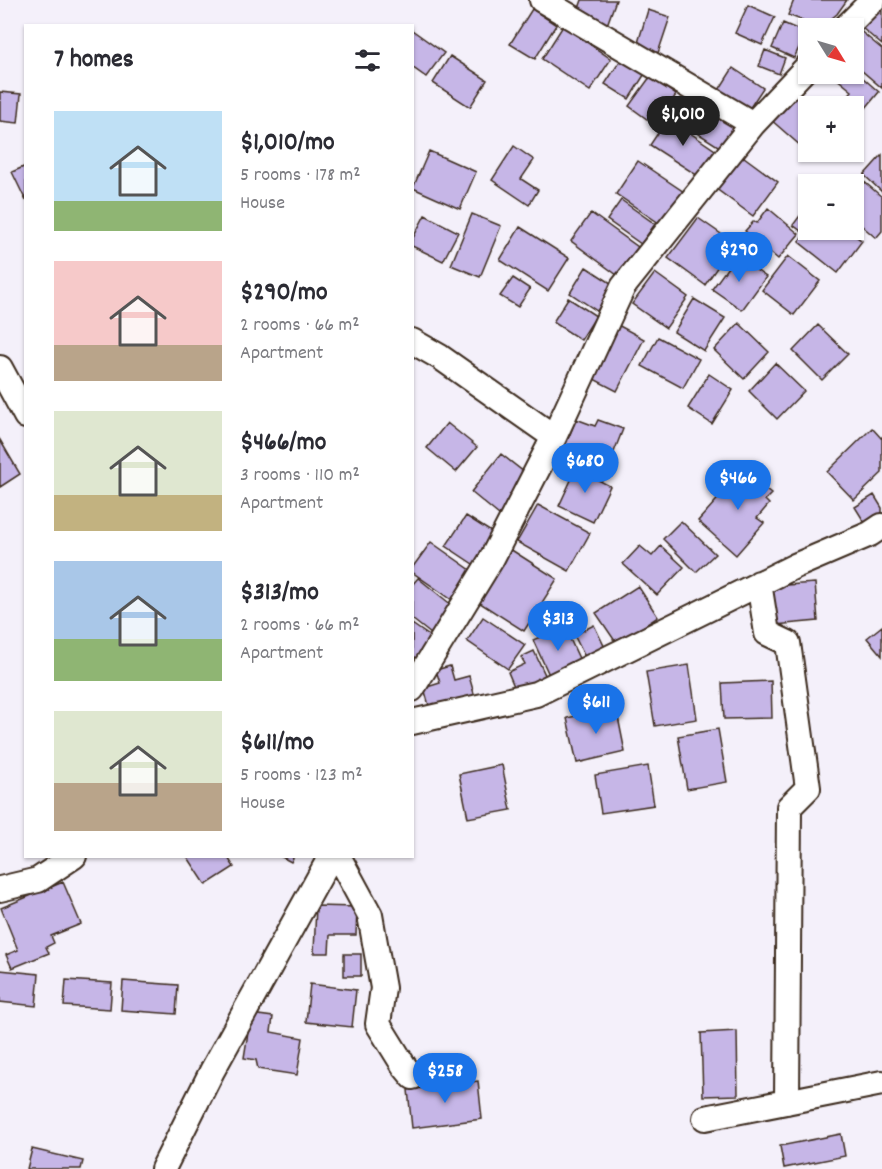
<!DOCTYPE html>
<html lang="en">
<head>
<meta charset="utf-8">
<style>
	body { margin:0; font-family:Dekko,sans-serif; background:#f2f2f3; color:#2b2b33; height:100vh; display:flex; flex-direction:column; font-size:22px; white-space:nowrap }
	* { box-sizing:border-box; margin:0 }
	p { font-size:20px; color:#7c7c81 }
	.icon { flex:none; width:33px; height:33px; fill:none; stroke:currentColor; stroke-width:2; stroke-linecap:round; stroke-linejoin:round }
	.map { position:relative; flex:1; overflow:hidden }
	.details { position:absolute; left:24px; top:24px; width:390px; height:834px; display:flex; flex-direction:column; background:#fff; border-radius:0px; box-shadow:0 2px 4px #0004 }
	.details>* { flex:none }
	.needle { width:39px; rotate:127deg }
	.controls { position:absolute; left:798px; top:18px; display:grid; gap:12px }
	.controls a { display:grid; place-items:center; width:66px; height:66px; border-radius:0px; background:#fff; box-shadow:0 2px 4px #0004; font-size:30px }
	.price { position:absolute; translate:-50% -51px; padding:0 14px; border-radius:21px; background:#1a73e8; color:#fff; font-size:20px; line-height:39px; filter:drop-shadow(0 2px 3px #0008) }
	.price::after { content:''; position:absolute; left:50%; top:36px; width:18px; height:14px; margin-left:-9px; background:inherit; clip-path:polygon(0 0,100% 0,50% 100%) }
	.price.current { background:#222; color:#fff }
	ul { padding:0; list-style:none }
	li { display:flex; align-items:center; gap:18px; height:150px; padding:0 30px }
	li span { display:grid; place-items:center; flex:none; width:168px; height:120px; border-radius:0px; color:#555 }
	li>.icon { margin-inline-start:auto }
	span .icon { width:72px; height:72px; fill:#fffc; stroke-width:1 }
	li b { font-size:26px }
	h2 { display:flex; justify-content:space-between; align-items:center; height:72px; padding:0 30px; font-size:26px }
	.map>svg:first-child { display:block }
	.building { fill:#c6b6e7; stroke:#3b2a1e; stroke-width:1.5 }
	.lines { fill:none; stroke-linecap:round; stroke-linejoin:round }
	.minor-casing { stroke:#3b2a1e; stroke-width:28 }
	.minor { stroke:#fff; stroke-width:24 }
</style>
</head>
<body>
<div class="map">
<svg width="882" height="1169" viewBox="0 0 882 1169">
	<rect width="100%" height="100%" fill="#f4f0fa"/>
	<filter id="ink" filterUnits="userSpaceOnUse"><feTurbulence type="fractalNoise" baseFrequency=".0167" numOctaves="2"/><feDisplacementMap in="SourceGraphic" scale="12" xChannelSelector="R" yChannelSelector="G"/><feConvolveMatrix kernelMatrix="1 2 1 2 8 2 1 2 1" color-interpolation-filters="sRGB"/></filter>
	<g filter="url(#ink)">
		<path class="building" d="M582,0H616L607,25L577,14Z
			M794,0H847L837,14L827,22L817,26L788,15Z
			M748,5L775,17L762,45L735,33Z
			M532,9L556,25L535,59L510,44Z
			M879,9L882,11V45L862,28Z
			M648,10L670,17L658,53L637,46Z
			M783,23L806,33L794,58L772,48Z
			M563,26L611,59L590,91L542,59Z
			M858,29L882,49V88L854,64V35Z
			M412,30L444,53L426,77L412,67Z
			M765,50L785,58L779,74L759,66Z
			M450,56L487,80L470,107L433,83Z
			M622,58L646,72L629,99L605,84Z
			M733,68L763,88L749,109L719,90Z
			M854,70L879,92L856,120L854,118V106H839L852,91L836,78L840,74H854Z
			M650,77L676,95L655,125L629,106Z
			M0,92L21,94L18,123L0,121Z
			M794,92L811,106H808V152H828L819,162L770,119Z
			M689,93L736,122L721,148L674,118Z
			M668,118L715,150L698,176L650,145Z
			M514,146L534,160L521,179L538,190L529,205L492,180Z
			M429,151L476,172L460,209L413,188Z
			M740,154L778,182L753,216L715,188Z
			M882,155V192L864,175Z
			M638,161L684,192L662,225L616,194Z
			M26,166V201L12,172Z
			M861,179L882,197V231L876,238L854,219V187Z
			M621,200L655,224L641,244L607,220Z
			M768,208L799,234L778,259L745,231L754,221L757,223Z
			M591,213L638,247L617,275L571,241Z
			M802,213L808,218V230H848L862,241L838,273L799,242L805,234L793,225Z
			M472,214L501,226L480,277L451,265Z
			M425,215L458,232L443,261L412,246V240Z
			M698,218L734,243L705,285L668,258Z
			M520,227L569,258L548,291L500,260Z
			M736,256L766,277L742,310L712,289Z
			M788,256L820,281L794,315L762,290Z
			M586,267L614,285L597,311L570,293Z
			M655,273L688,297L666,328L632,304Z
			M513,278L530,289L518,307L500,296Z
			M568,298L596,316L581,340L553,322Z
			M694,299L725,318L704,351L674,332Z
			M614,323L644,339L617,391L586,375Z
			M739,323L769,352L744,379L714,350Z
			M818,325L848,354L822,380L793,351Z
			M658,337L699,359L683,388L642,366Z
			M775,363L804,391L777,419L749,391Z
			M709,374L733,390L712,424L688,408Z
			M576,419L595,426L598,420L623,429L607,470L563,452Z
			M447,423L477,447L456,472L427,448Z
			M872,428L881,438L882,437V473L854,500L827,472Z
			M0,440L20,474L0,487Z
			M501,454L529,476L499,515L471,492Z
			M579,463L597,471L594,478L610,486L593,522L559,506Z
			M749,464L766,479L761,486L771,494L765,500L769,504L757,518L764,523L736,555L698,521Z
			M874,495L882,508V519L868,528L855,507Z
			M538,505L590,533L569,571L517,542Z
			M466,516L496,535L476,566L446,546Z
			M681,521L715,554L696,572L663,539Z
			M431,542L475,573L455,602L412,572V568Z
			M640,546L652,556L661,546L684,567L657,595L623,564Z
			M510,549L557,579L524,631L477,601Z
			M418,578L453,606L431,634L412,619V585Z
			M815,583L818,621L775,625L772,586Z
			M638,586L658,617L617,644L596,613Z
			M483,617L525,645L508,669L467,641Z
			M412,624L435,640L420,661L412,655Z
			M594,625L607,652L587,661L574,635Z
			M564,626L582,665L551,679L533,640Z
			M882,626V656L867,638Z
			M534,651L546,677L516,691L508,672L525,664L521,657Z
			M689,665L697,719L655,726L646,672Z
			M450,666L454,680L469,676L477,704L432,716L424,688L440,683L436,670Z
			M771,681L772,718L724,719L722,683Z
			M616,707L625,752L577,763L567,718Z
			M718,729L727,782L687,789L678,736Z
			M502,765L511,810L468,818L459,774Z
			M648,766L654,805L601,813L595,775Z
			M187,856H227L234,867L206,885Z
			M280,856H294L291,862Z
			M63,882L81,924L51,936L54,943L46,947L49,953L12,968L6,955L18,950L1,908Z
			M316,906L357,907L356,935H330L329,953H314Z
			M344,954H361V976H344Z
			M0,970L39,974L36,1006L0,1002Z
			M66,980L112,983L110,1009L64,1006Z
			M123,981L178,985L176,1014L121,1010Z
			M310,984L356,990L352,1027L306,1022Z
			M251,1014L273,1017L271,1032L303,1038L297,1075L258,1069L256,1060L244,1058Z
			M737,1031L738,1095L703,1096L701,1033Z
			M478,1081L482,1119L412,1128L408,1090Z
			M841,1134L845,1156L784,1168L780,1146Z
			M32,1149L83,1161L81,1169H27Z"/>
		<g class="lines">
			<g class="minor-casing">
				<path id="minor" d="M542,0L753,124
					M845,28L873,0
					M412,341L440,357L554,437
					M0,368L26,416
					M759,583L767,633L788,643L808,788L789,807L787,1102
					M412,689L491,560L554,437L623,287L753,124L808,66
					M412,722L536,694L795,566L870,534L882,526
					M338,856L370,915L383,988L378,1024L404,1066L413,1077
					M0,889L38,880L74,856
					M705,1118L882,1083
					M163,1169L212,1071L331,856"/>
			</g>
			<use href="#minor" class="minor"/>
		</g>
	</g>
</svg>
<div class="controls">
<a><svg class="needle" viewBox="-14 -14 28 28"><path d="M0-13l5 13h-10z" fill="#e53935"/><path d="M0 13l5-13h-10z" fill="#7c7c81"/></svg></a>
<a>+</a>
<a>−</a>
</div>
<b class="price current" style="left:683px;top:147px">$1,010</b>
<b class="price" style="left:739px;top:283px">$290</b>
<b class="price" style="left:585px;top:494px">$680</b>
<b class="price" style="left:738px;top:511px">$466</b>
<b class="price" style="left:558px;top:652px">$313</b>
<b class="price" style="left:596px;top:735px">$611</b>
<b class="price" style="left:445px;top:1104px">$258</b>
<section class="details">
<h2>7 homes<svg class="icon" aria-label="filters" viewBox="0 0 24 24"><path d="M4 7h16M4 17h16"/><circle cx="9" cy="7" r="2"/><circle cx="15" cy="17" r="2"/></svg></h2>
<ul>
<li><span style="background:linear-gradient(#bfe0f5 75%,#8fb573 0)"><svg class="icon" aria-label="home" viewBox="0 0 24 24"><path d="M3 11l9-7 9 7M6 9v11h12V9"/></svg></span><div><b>$1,010/mo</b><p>5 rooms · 178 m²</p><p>House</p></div></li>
<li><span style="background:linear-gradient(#f6c9c9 70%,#b9a48a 0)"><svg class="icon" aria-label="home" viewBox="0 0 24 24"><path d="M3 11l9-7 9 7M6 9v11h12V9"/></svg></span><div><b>$290/mo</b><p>2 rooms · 66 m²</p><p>Apartment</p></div></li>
<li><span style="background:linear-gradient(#dfe7d0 70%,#c2b280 0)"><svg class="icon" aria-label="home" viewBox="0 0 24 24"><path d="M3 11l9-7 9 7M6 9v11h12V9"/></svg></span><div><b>$466/mo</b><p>3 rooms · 110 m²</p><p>Apartment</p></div></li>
<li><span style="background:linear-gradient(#a9c7e8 65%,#8fb573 0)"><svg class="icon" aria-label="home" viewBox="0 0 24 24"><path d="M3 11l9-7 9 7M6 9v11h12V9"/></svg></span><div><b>$313/mo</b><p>2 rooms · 66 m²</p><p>Apartment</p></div></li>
<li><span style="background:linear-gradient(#dfe7d0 60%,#b9a48a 0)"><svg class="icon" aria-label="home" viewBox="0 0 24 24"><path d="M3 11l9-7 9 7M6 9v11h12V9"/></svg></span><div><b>$611/mo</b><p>5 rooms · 123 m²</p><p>House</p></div></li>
</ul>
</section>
</div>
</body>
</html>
